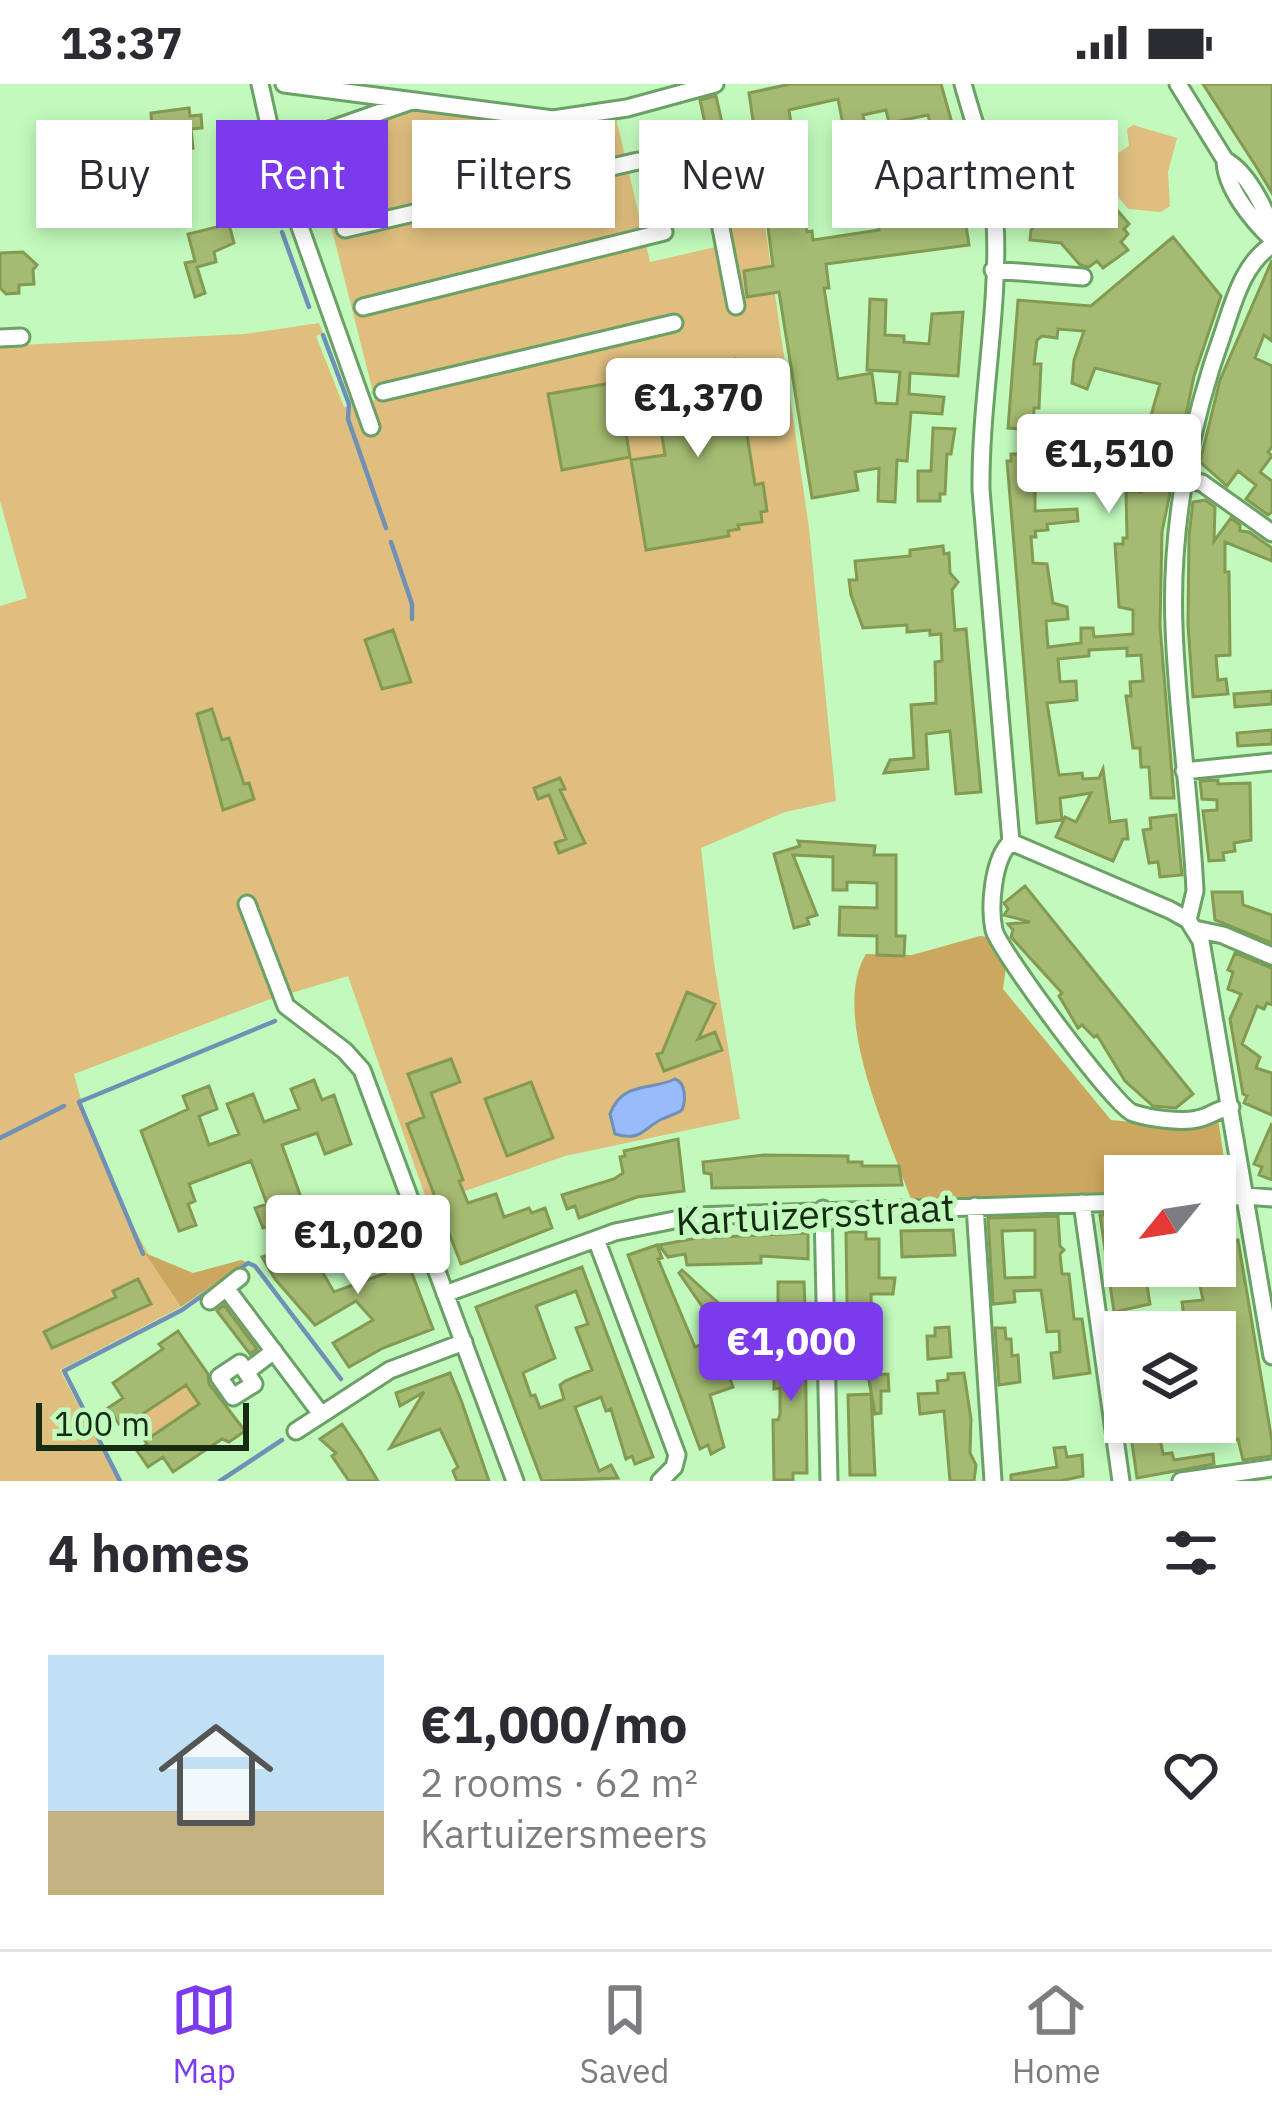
<!DOCTYPE html>
<html lang="en">
<head>
<meta charset="utf-8">
<style>
	body { margin:0; font-family:"IBM Plex Sans",sans-serif; background:#f7f7f7; color:#2b2b33; height:100vh; display:flex; flex-direction:column; font-size:45px; white-space:nowrap }
	* { box-sizing:border-box; margin:0 }
	p { font-size:39px; color:#7c7c81 }
	.icon { flex:none; width:66px; height:66px; fill:none; stroke:currentColor; stroke-width:2; stroke-linecap:round; stroke-linejoin:round }
	.map { position:relative; height:1397px; overflow:hidden }
	.side { display:flex; flex-direction:column; background:#fff; flex:1 }
	.side>* { flex:none }
	.guide { position:absolute; left:36px; top:36px; width:1200px; height:108px; display:flex; gap:24px }
	.needle { width:78px; rotate:240deg }
	.tools { position:absolute; left:1104px; top:1071px; display:grid; gap:24px }
	.tools a { display:grid; place-items:center; width:132px; height:132px; border-radius:0px; background:#fff; box-shadow:0 6px 18px #0003; font-size:60px }
	.scale { position:absolute; left:36px; bottom:30px; width:213px; box-sizing:border-box; padding-left:12px; border:6px solid #152b13; border-top:0; font-size:33px; line-height:42px; white-space:nowrap; color:#152b13; -webkit-text-stroke:9px #c1fabc; paint-order:stroke }
	.price { position:absolute; translate:-50% -102px; padding:0 27px; border-radius:12px; background:#fff; color:#222; font-size:39px; line-height:78px; filter:drop-shadow(0 3px 6px #0008) }
	.price::after { content:''; position:absolute; left:50%; top:72px; width:36px; height:27px; margin-left:-18px; background:inherit; clip-path:polygon(0 0,100% 0,50% 100%) }
	.price.selected { background:#7c3aed; color:#fff }
	ul { padding:0; list-style:none }
	li { display:flex; align-items:center; gap:36px; height:300px; padding:0 48px }
	li+li { border-top:3px solid #e1e1e2 }
	li span { display:grid; place-items:center; flex:none; width:336px; height:240px; border-radius:0px; color:#555 }
	li>.icon { margin-inline-start:auto }
	span .icon { width:144px; height:144px; fill:#fffc; stroke-width:1 }
	li b { font-size:51px }
	h2 { display:flex; justify-content:space-between; align-items:center; height:144px; padding:0 48px; font-size:51px }
	.tag { padding:0 42px; border-radius:0px; background:#fff; box-shadow:0 6px 18px #0003; font-size:42px; line-height:108px }
	.tag.selected { background:#7c3aed; color:#fff }
	.status { display:flex; justify-content:space-between; align-items:center; height:84px; padding:0 60px; background:#fff; direction:ltr }
	.status svg { height:33px; fill:currentColor }
	.tabs { display:flex; justify-content:space-around; align-items:center; height:168px; border-top:3px solid #e1e1e2; background:#fff; font-size:33px; color:#7c7c81 }
	.tabs a { display:grid; justify-items:center; gap:6px }
	.tabs .selected { color:#7c3aed }
	.map>svg:first-child { display:block }
	.green { fill:#dfbe7e }
	.forest { fill:#cca75f }
	.water { fill:#98bbfc; stroke:#7190b6; stroke-width:3 }
	.lines { fill:none; stroke-linecap:round; stroke-linejoin:round }
	.stream { stroke:#7190b6; stroke-width:4.5 }
	.building { fill:#a5bb72; stroke:#849951; stroke-width:3; fill-rule:evenodd }
	.minor-casing { stroke:#6ba167; stroke-width:21 }
	.minor { stroke:#fff; stroke-width:15 }
	.labels { text-anchor:middle; stroke-width:10; stroke-linejoin:round; paint-order:stroke }
	.street-label { font-size:39px; fill:#152b13; stroke:#c1fabc }
</style>
</head>
<body>
<div class="status"><b>13:37</b><svg viewBox="0 0 49 12"><path d="M0 12V9h3v3zM5 12V6h3v6zM10 12V3h3v9zM15 12V0h3v12zM26 1h20v11H26zM47 4h2v5h-2z"/></svg></div>
<div class="map">
<svg width="1272" height="1397" viewBox="0 0 1272 1397">
	<rect width="100%" height="100%" fill="#c1fabc"/>
	<path class="green" d="M421,25L560,42L615,30L650,178L720,162L703,71L753,59L809,444L836,717L785,728L701,764L714,879L740,1035L565,1072L428,1120L348,892L265,917L74,990C95,1073 134,1152 181,1223L60,1286L118,1397H0V522L27,514L0,417V262L245,250L319,239L323,249L316,252L344,323L375,316L310,59Z
		M1133,41L1177,54L1168,88L1170,122L1161,128L1128,125L1106,98L1102,77L1110,68L1118,69L1129,62L1127,45Z
		M186,1301L199,1320L150,1353L138,1334Z"/>
	<path class="forest" d="M980,852L991,853L1006,883L1003,905L1111,1036L1196,1044L1218,1035L1228,1101L1215,1107V1092H1125V1110L912,1118C890,1055 829,931 866,870L912,871Z
		M145,1169L193,1189L241,1176L246,1178L181,1223Z"/>
	<path class="water" d="M675,995C686,999 686,1016 682,1026C676,1030 669,1032 662,1035C643,1044 642,1058 615,1050L610,1030C622,997 650,1007 675,995Z"/>
	<g class="lines">
		<path class="stream" d="M282,148L309,223
			M323,251L349,320L348,335L386,444
			M391,458L412,520V535
			M0,1054L64,1022
			M143,1170L79,1018L275,937
			M237,1187L248,1179L255,1182L341,1295
			M120,1397L64,1287L182,1226L228,1193
			M220,1397L282,1356"/>
	</g>
	<path class="building" d="M790,0H941L956,53L944,57L941,49L933,51L928,31L889,39L886,26L863,31L878,103L872,105L885,103L891,127L956,117L963,122L969,161L826,180L829,204H824L838,295L872,289L876,319L897,320L900,288L867,286L870,215L886,216L885,251L904,252V258L929,260L932,230L963,228L958,292L910,289L909,310L944,313L942,330L911,328L907,377L897,376L895,418L878,417L879,384L855,388L858,406L812,414L779,208L747,213L744,187L773,182L761,89L726,94L724,69L757,64L749,9ZM838,15L856,108L872,105L879,146L813,156L812,147L807,148L789,26Z
		M1203,0H1272V109L1257,84Z
		M716,12L723,43L728,41L731,55L717,59L714,49L706,44L700,16Z
		M189,24L190,32L201,31L202,44L191,45L193,64L179,65L177,43L152,45L151,29Z
		M1083,78L1096,93L1080,108L1099,131L1112,120L1129,140L1124,145L1128,150L1121,158L1128,166L1103,184L1097,177L1089,183L1080,181L1061,159L1030,156L1031,146L1042,136L1015,104L1037,86L1049,100Z
		M229,140L234,159L214,168L216,178L197,183L205,209L195,213L185,179L195,177L188,150Z
		M1173,153L1221,212L1194,292L1162,448L1160,542L1174,714H1151L1149,683H1141L1140,664H1133L1126,612H1131L1130,598L1143,597L1141,571L1127,572V564L1089,566V572L1058,575L1060,598L1076,597L1077,616L1047,619L1059,691L1082,689L1083,695L1099,694L1103,685L1110,738L1126,736L1128,755H1123L1113,777L1056,753L1065,733L1076,738L1091,709L1060,714L1062,736L1037,739L1007,377H1011V370H1028V395L1035,397V427L1077,425L1078,437L1047,440L1048,446L1035,447L1036,453H1031L1033,479L1047,480L1053,519L1067,523L1068,535L1046,537L1048,563L1081,559V544H1093L1094,553L1133,550V526L1119,523L1115,460H1123V454H1127L1126,407L1141,408L1143,342H1148L1160,300L1095,284L1087,305L1072,299L1074,276L1084,247L1058,245L1057,254L1042,252L1037,256L1034,280H1041L1039,324H1034L1033,346L1008,344L1018,216L1091,222Z
		M23,168L37,181L33,186L34,200L19,201V209L6,210L0,204V169Z
		M1272,176V257L1264,251L1255,274L1272,282V363L1268,368L1272,372L1260,388L1272,397V428L1268,431L1246,415L1256,401L1238,387L1227,402L1200,378L1220,296Z
		M735,275L755,401L763,399L767,427L761,428L762,438L738,441L739,445L728,447L729,452L646,466L631,376L665,371L652,289Z
		M617,298L630,373L562,386L548,310Z
		M933,344L955,345L951,370H947L945,410H940V417H918V387H931Z
		M1205,416L1215,423L1214,457L1231,434L1240,441V447L1249,448L1272,464V477L1225,458V488H1229L1230,571L1216,572L1218,596L1226,595L1228,610L1193,613L1188,541L1189,451L1193,418Z
		M943,462L944,470L949,469L950,489L958,498L952,506L955,546L966,545L981,708L956,710L950,647L926,650L928,685L884,689L890,676L914,674L911,621L936,619L935,578L942,577L941,550L930,551V546L907,548V541L863,544L851,511L849,496H857L855,477L910,472V466Z
		M393,546L411,598L382,605L365,556Z
		M1272,607V620L1235,623L1234,610Z
		M212,625L222,656L229,654L244,700L249,699L254,715L223,726L197,630Z
		M1272,646V660L1238,662L1237,649Z
		M560,694L565,705L560,706L585,759L559,769L555,759L566,755L549,711L538,715L534,704Z
		M1218,696V700L1250,699L1251,756L1234,759L1235,767L1223,769L1224,776L1209,777L1203,727L1217,726V716L1202,715L1200,697Z
		M1176,731L1182,791L1160,793L1158,778L1149,779L1143,746L1151,745L1150,734Z
		M798,757L875,762L874,771H896V852H905L904,872L877,871V852L839,851L840,823L877,824V799L847,798V806H833V773L793,771L817,831L807,834L809,840L794,844L774,770L800,762Z
		M1025,802L1193,1010L1176,1024L1153,1022L1125,997L1097,951L1094,953L1082,941L1078,944L1059,912L1062,909L1011,853L1013,846L1008,840L1030,838L1004,831L1008,825L1004,819Z
		M1212,808H1242L1243,821L1272,831V859L1215,836Z
		M1235,869L1272,884V921L1267,919L1264,925L1257,922L1242,960L1260,973L1256,984L1272,989V1031L1244,1019L1247,1012L1243,1010L1230,935L1241,910L1228,905L1233,888L1228,886Z
		M687,908L715,920L698,955L715,948L722,966L664,987L657,970L662,969Z
		M451,975L460,998L431,1009L463,1096L459,1097L468,1119L496,1110L504,1133L529,1124L532,1129L545,1124L552,1144L461,1180L407,1040L424,1033L408,990Z
		M314,996L322,1016L334,1011L351,1060L325,1070L317,1049L282,1061L307,1130L263,1144L255,1124L267,1120L251,1077L189,1100L195,1117L188,1120L196,1141L179,1147L141,1047L188,1025L183,1012L209,1002L217,1025L199,1032L209,1061L239,1050L227,1020L253,1010L264,1038L299,1025L291,1005Z
		M531,998L553,1054L507,1072L485,1015Z
		M1272,1039V1096L1259,1091L1262,1083L1254,1080Z
		M678,1055L684,1107L637,1113L579,1134L575,1122L567,1125L562,1111L614,1095L623,1089L620,1073L625,1072L624,1067Z
		M765,1071L848,1072V1078H862V1082H899L902,1101L712,1104L711,1090L704,1089L703,1078Z
		M1123,1130L1125,1182H1144L1150,1220L1114,1228L1100,1131Z
		M1058,1132L1060,1162L1064,1166L1060,1170L1062,1190H1069L1074,1235H1082L1090,1289L1054,1294L1051,1269L1060,1268L1059,1247L1047,1248L1041,1206L1014,1207L1015,1218L993,1220L988,1134ZM1035,1146V1193L1005,1194L1002,1147Z
		M393,1139L433,1245L383,1264L349,1283L333,1259L373,1236L356,1217L315,1241L275,1195L262,1173L306,1160L334,1208L386,1189L373,1146Z
		M953,1146L955,1171L902,1173L901,1147Z
		M846,1148H866V1155H879V1194H895L893,1210H871L874,1289H848Z
		M808,1149V1175L761,1172V1179L687,1181L685,1170L668,1173L659,1161L697,1154Z
		M1238,1156L1272,1357V1372L1243,1376L1238,1355L1233,1356L1229,1333L1220,1335L1215,1298L1221,1297L1222,1289L1215,1248H1186L1182,1218L1203,1216L1196,1182H1215V1168L1227,1165L1226,1158Z
		M657,1161L662,1174L658,1175L695,1263L726,1251L730,1271L722,1274L733,1303L710,1311L724,1363L711,1370L708,1361L700,1365L628,1171Z
		M582,1183L653,1373L635,1380L632,1372L626,1375L611,1325L606,1327L601,1313L575,1323L599,1387L611,1381L618,1394L542,1397L476,1223ZM576,1207L588,1240L576,1244L592,1286L565,1297L560,1301L564,1315L540,1324L535,1311L531,1312L523,1289L555,1274L536,1222Z
		M682,1186L706,1208L723,1223L706,1228L679,1189Z
		M138,1195L151,1220L52,1264L44,1248L116,1213L113,1207Z
		M778,1198H804L805,1220L778,1223Z
		M224,1221L257,1265L250,1270L217,1227Z
		M805,1236L807,1389H793V1396H774L773,1336H778L780,1331V1304L774,1305V1285H783L782,1252H773L772,1242Z
		M949,1243L951,1273L928,1275L927,1252H935V1244Z
		M995,1244H1005L1006,1255H1011L1012,1272L1018,1271L1020,1298L999,1301Z
		M178,1247L208,1290L209,1300L245,1347L229,1358L222,1355L173,1388L163,1373L148,1383L137,1367L147,1360L145,1357L199,1320L186,1301L132,1337L129,1333L119,1340L108,1324L123,1314L113,1299L163,1265L159,1260Z
		M450,1289L461,1316L489,1397H457L453,1387L458,1383L440,1345L390,1364L424,1308L400,1322L396,1309Z
		M964,1289L971,1335L970,1369L976,1381L974,1397H950L944,1327L920,1330L918,1310L938,1309L937,1297L948,1296V1290Z
		M888,1290L889,1307H881V1329L875,1330L868,1291Z
		M871,1310L875,1391H850L848,1311Z
		M1129,1338H1157L1163,1370L1172,1369L1174,1376L1213,1370L1214,1380L1137,1394Z
		M342,1340L360,1367L378,1397H349L332,1372L336,1369L320,1355Z
		M1065,1363L1067,1373L1082,1371L1083,1392L1060,1397H1011V1391L1057,1383L1054,1364Z"/>
	<g class="lines">
		<g class="minor-casing">
			<path id="minor" d="M260,0L278,81L371,343
				M284,0L553,35L627,24L715,0
				M963,0C975,44 993,90 995,136C1000,223 980,316 981,406L1011,758
				M1178,0L1225,76C1247,88 1265,123 1272,147
				M273,61L292,59L409,18
				M668,62L704,56L736,222
				M1225,76C1225,103 1252,136 1271,154
				M345,145L638,77
				M993,186L1083,193
				M363,223L664,148
				M0,254L21,253
				M383,308L674,239
				M1185,395L1202,399L1272,449
				M1184,687L1272,678
				M1011,758L1170,826L1188,836L1201,857L1272,1272
				M1011,758C993,774 989,822 994,846C999,866 1115,1023 1133,1029C1148,1034 1181,1039 1197,1035C1209,1033 1217,1025 1231,1023
				M247,820L286,922L345,967L362,986L515,1397
				M1188,836L1195,807C1191,719 1177,631 1174,543C1170,443 1190,340 1224,246C1234,216 1244,179 1272,161
				M1195,845L1223,851L1272,872
				M1215,1115L1245,1112L1272,1114
				M1082,1119L1121,1397
				M975,1122L993,1397
				M823,1125L829,1397
				M596,1155L677,1371L674,1383L660,1397
				M226,1204L321,1330
				M445,1210L615,1148L694,1132L1125,1118
				M210,1217L240,1193
				M246,1288L254,1300L233,1313L219,1293L240,1279L246,1288L274,1267
				M296,1347L390,1286L464,1258
				M1181,1397L1272,1384"/>
		</g>
		<use href="#minor" class="minor"/>
	</g>
	<g class="labels">
		<g class="street-label">
			<text transform="translate(815 1130) rotate(-3)" y="14">Kartuizersstraat</text>
		</g>
	</g>
</svg>
<div class="tools">
<a><svg class="needle" viewBox="-14 -14 28 28"><path d="M0-13l5 13h-10z" fill="#e53935"/><path d="M0 13l5-13h-10z" fill="#7c7c81"/></svg></a>
<a><svg class="icon" aria-label="layers" viewBox="0 0 24 24"><path d="M12 4l9 5-9 5-9-5zM3 14l9 5 9-5"/></svg></a>
</div>
<div class="scale">100 m</div>
<b class="price" style="left:698px;top:376px">€1,370</b>
<b class="price" style="left:1109px;top:432px">€1,510</b>
<b class="price" style="left:358px;top:1213px">€1,020</b>
<b class="price selected" style="left:791px;top:1320px">€1,000</b>
<div class="guide">
<a class="tag">Buy</a>
<a class="tag selected">Rent</a>
<a class="tag">Filters</a>
<a class="tag">New</a>
<a class="tag">Apartment</a>
</div>
</div>
<section class="side">
<h2>4 homes<svg class="icon" aria-label="filters" viewBox="0 0 24 24"><path d="M4 7h16M4 17h16"/><circle cx="9" cy="7" r="2"/><circle cx="15" cy="17" r="2"/></svg></h2>
<ul>
<li><span style="background:linear-gradient(#bfe0f5 65%,#c2b280 0)"><svg class="icon" aria-label="home" viewBox="0 0 24 24"><path d="M3 11l9-7 9 7M6 9v11h12V9"/></svg></span><div><b>€1,000/mo</b><p>2 rooms · 62 m²</p><p>Kartuizersmeers</p></div><svg class="icon" aria-label="heart" viewBox="0 0 24 24"><path d="M12 20l-8-8c-3-5 5-10 8-4 3-6 11-1 8 4z"/></svg></li>
</ul>
</section>
<nav class="tabs">
<a class="selected"><svg class="icon" aria-label="map" viewBox="0 0 24 24"><path d="M3 6l6-2 6 2 6-2v14l-6 2-6-2-6 2zM9 4v14M15 6v14"/></svg>Map</a>
<a><svg class="icon" aria-label="saved" viewBox="0 0 24 24"><path d="M7 4h10v16l-5-4-5 4z"/></svg>Saved</a>
<a><svg class="icon" aria-label="home" viewBox="0 0 24 24"><path d="M3 11l9-7 9 7M6 9v11h12V9"/></svg>Home</a>
</nav>
</body>
</html>
